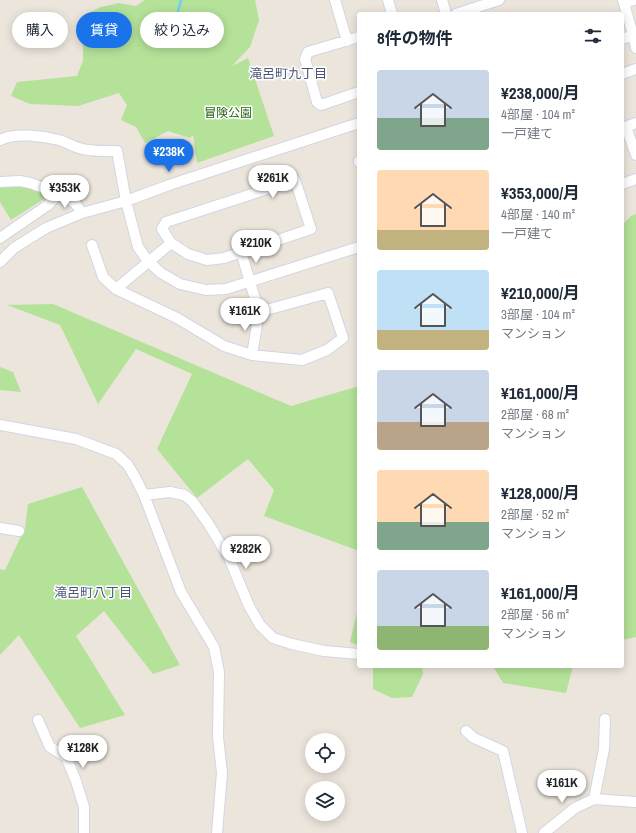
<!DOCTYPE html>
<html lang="ja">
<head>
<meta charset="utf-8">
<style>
	body { margin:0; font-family:"Archivo Narrow","Noto Sans JP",sans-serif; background:#f2f2f3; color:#1f2937; height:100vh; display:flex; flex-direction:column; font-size:15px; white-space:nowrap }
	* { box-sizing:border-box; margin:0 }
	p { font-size:13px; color:#747a83 }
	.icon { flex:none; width:22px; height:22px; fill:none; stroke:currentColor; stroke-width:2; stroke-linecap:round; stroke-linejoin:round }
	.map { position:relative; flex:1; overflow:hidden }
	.panel { position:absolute; left:357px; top:12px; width:267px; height:656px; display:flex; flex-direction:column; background:#fff; border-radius:4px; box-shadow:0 2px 10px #0003 }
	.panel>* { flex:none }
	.guide { position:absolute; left:12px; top:12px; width:285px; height:36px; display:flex; gap:8px }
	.fabs { position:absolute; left:305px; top:733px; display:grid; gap:8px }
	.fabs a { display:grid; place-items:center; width:40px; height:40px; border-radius:50%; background:#fff; box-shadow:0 2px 10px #0003; font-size:20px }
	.price { position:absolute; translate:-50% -34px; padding:0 9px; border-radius:14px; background:#fff; color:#222; font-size:13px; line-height:26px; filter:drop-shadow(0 1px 2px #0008) }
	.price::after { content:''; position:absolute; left:50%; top:24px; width:12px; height:9px; margin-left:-6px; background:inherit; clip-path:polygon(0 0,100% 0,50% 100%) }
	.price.on { background:#1a73e8; color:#fff }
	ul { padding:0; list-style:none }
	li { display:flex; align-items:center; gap:12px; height:100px; padding:0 20px }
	li span { display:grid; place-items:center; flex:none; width:112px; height:80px; border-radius:4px; color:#555 }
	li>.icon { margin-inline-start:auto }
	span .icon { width:48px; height:48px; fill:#fffc; stroke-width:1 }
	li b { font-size:17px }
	h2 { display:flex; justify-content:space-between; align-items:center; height:48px; padding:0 20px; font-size:17px }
	.chip { padding:0 14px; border-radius:18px; background:#fff; box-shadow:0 2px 10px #0003; font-size:14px; line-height:36px }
	.chip.on { background:#1a73e8; color:#fff }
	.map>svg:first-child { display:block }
	.green { fill:#b4e299 }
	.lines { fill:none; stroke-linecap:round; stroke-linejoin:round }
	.stream { stroke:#70cfed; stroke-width:2.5 }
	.minor-casing { stroke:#d2d5e3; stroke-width:12 }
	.minor { stroke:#fff; stroke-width:10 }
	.labels { text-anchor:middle; stroke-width:3; stroke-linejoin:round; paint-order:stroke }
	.park-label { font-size:12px; fill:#2d671b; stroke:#fff }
	.neighbourhood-label { font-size:13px; fill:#4b557a; stroke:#fff }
</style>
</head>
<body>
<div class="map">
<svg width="636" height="833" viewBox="0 0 636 833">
	<rect width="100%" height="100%" fill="#ece5dc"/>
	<path class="green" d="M145,0H255L259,20L250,47L232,66L248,58L274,136L197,163L193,135L190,138L168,131L145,143L136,127L121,120L127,105L119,93L78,106L30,104L11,96L17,82L77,76L83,61V16L101,7L119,3L136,6Z
		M19,185L43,192L44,199L11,220L0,202V186Z
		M636,214V637L622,640V225L631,216Z
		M53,304L291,406L359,386V551L264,516L274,490L248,459L197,498L157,449L192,374L136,349L98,404L60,325L7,305Z
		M0,367L13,372L21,392L0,390Z
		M82,487L180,665L153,674L104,611L76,636L125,715L80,728L19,635L0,655V569L5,570L25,528L28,504Z
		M359,604V646L350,642Z
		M373,666H422L423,674L412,697L392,698L373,689Z
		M493,666H573L566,693L503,683Z"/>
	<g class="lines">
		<path class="stream" d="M178,11L181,0"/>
		<g class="minor-casing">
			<path id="minor" d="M335,0L347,41
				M388,0L392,14
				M442,0L446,14
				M623,0L633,35L636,48
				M624,3L634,0
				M456,14L499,0
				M359,37L308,52L305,59L317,102L321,105L359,92
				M622,39L636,34
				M622,74L636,69
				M626,127L636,155
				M622,128L636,123
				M0,140C15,132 43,136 59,140C66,142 72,146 79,148C91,152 104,151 117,151L126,201L138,247L148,261L161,273L180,284L206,290L226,289L359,247
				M359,161V162
				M0,182L20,181L30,183L59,193L75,203L82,213
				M622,184L636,179
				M0,238L48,205L59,193
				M92,245L103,277L116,289L177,318L224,346L252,355L302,360L327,350L343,338L328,293L259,312L241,252
				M0,262L14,248L46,228L82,213L126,201L169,185L359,123
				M116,289L171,243L162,229L166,222L295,180L311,229L224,258L207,260L188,254L171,243
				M252,355L259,312
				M0,425L76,439L116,454L128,465L136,479L144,495L181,592L214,647L219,672L218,737L222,773L217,833
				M144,495L170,492L184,495L192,501L208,523L229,558L249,606L260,625L273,638L292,644L324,651L359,654
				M0,528L19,531
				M38,720L50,747L66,757L76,781L84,807V833
				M466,731L474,738L503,751L522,833
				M594,799L604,749L605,719
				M544,833L575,808L594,799L636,802"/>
		</g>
		<use href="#minor" class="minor"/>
	</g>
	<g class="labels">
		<g class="park-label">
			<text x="228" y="117">冒険公園</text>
		</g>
		<g class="neighbourhood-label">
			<text x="288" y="78">滝呂町九丁目</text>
			<text x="93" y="597">滝呂町八丁目</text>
		</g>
	</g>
</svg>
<div class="fabs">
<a><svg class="icon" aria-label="locate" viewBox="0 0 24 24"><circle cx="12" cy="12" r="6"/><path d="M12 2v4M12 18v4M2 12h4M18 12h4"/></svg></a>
<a><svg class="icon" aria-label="layers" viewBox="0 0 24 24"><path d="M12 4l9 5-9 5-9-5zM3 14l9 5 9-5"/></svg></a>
</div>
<b class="price on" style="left:169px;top:173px">¥238K</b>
<b class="price" style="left:273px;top:199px">¥261K</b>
<b class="price" style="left:65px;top:209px">¥353K</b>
<b class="price" style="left:256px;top:264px">¥210K</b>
<b class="price" style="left:245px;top:332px">¥161K</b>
<b class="price" style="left:246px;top:570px">¥282K</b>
<b class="price" style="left:83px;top:769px">¥128K</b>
<b class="price" style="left:562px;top:804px">¥161K</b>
<div class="guide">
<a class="chip">購入</a>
<a class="chip on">賃貸</a>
<a class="chip">絞り込み</a>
</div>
<section class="panel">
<h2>8件の物件<svg class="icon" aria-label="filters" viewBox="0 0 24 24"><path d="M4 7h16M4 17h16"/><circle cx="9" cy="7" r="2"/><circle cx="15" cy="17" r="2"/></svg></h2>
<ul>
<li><span style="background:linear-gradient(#c9d6e8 60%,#7fa58c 0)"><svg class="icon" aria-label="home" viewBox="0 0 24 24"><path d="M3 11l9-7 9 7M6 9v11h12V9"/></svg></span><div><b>¥238,000/月</b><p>4部屋 · 104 m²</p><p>一戸建て</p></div></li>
<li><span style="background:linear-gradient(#ffd9b3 75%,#c2b280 0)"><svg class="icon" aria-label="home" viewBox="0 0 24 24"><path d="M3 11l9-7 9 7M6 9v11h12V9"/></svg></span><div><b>¥353,000/月</b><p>4部屋 · 140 m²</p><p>一戸建て</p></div></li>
<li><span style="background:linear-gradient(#bfe0f5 75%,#c2b280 0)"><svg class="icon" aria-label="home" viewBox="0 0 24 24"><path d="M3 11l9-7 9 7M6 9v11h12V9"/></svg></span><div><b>¥210,000/月</b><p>3部屋 · 104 m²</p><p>マンション</p></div></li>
<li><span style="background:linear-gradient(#c9d6e8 65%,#b9a48a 0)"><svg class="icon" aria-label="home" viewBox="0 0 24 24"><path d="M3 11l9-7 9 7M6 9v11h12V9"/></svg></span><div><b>¥161,000/月</b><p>2部屋 · 68 m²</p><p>マンション</p></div></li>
<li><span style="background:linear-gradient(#ffd9b3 65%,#7fa58c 0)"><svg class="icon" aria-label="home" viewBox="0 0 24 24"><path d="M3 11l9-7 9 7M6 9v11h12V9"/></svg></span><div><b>¥128,000/月</b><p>2部屋 · 52 m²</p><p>マンション</p></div></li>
<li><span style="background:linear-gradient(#c9d6e8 70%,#8fb573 0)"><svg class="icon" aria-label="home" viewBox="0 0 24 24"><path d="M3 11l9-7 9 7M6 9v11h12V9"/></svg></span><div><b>¥161,000/月</b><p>2部屋 · 56 m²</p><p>マンション</p></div></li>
</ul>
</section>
</div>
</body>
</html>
